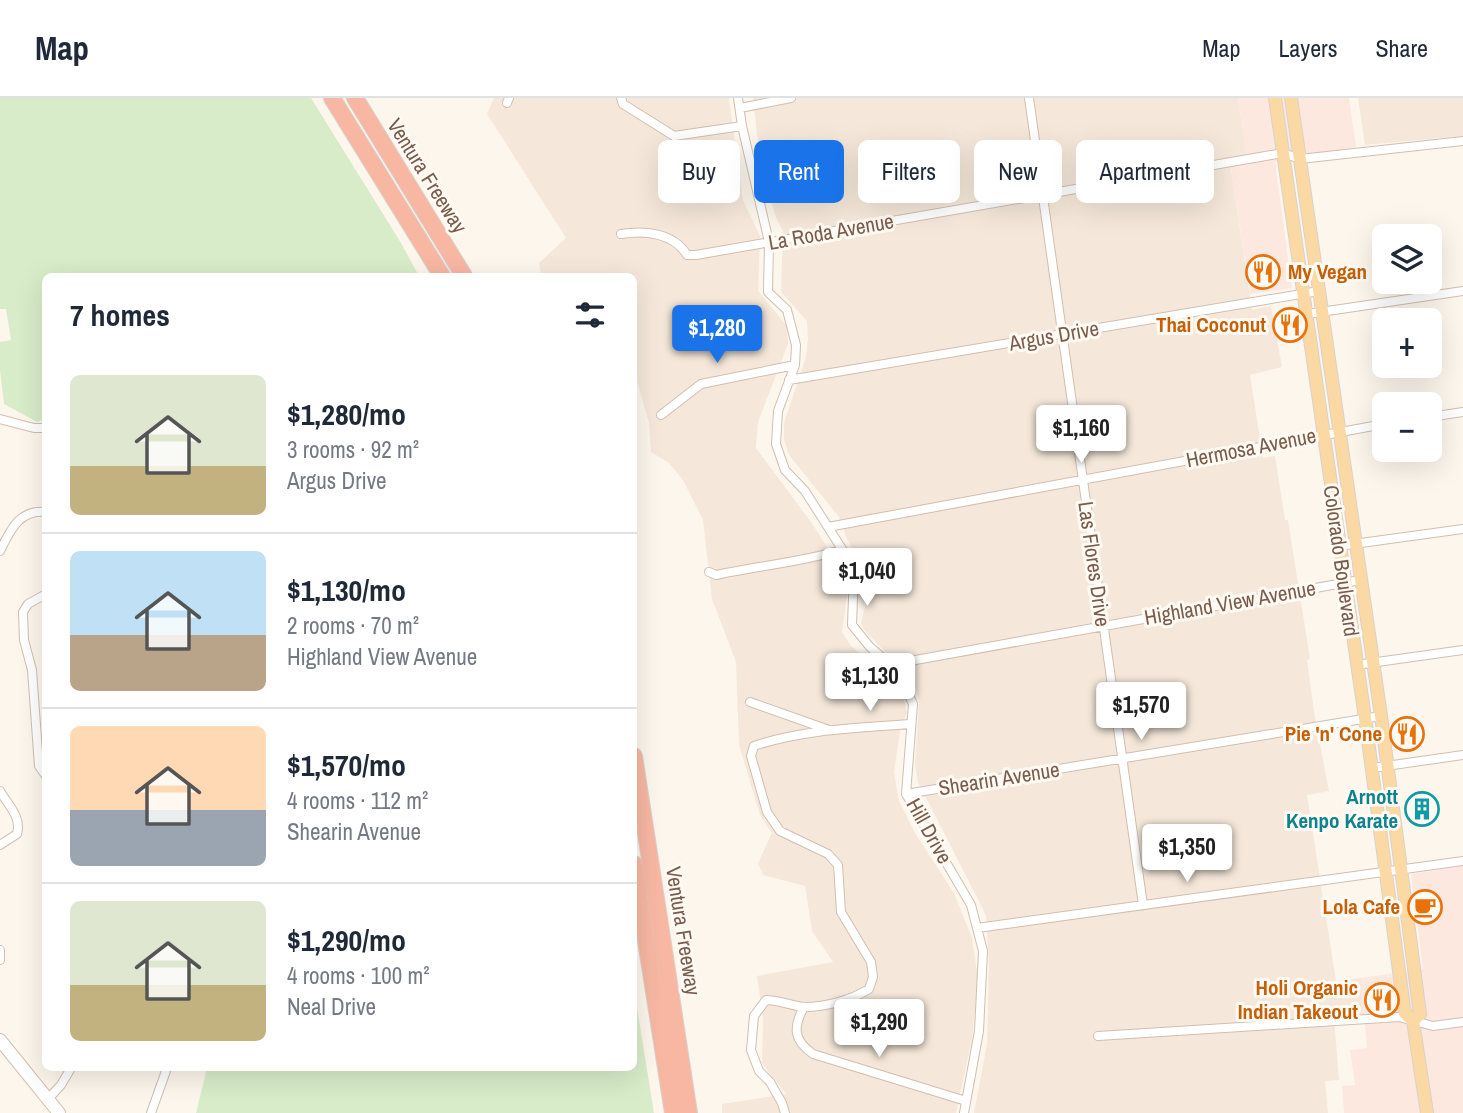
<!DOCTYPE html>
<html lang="en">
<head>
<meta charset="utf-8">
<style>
	body { margin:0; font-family:"Archivo Narrow",sans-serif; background:#f6f6f7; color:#1f2937; height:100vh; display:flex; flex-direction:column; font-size:26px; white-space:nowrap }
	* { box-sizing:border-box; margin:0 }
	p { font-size:23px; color:#747a83 }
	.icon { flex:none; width:38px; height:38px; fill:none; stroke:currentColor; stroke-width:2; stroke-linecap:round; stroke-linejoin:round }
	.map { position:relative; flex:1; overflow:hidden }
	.drawer { position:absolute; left:42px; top:175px; width:595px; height:798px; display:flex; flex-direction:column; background:#fff; border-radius:10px; box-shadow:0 7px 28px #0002 }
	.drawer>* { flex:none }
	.top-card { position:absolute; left:658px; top:42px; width:665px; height:63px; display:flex; gap:14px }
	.tools { position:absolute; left:1372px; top:126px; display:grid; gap:14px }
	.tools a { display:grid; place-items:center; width:70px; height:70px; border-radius:10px; background:#fff; box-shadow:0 7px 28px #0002; font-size:35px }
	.price { position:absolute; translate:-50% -60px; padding:0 16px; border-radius:7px; background:#fff; color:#222; font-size:23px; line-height:46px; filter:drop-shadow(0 2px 4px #0008) }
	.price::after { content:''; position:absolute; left:50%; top:42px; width:21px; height:16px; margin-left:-10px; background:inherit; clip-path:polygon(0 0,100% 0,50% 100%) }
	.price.active { background:#1a73e8; color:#fff }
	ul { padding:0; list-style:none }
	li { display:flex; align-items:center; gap:21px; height:175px; padding:0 28px }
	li+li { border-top:2px solid #e0e1e3 }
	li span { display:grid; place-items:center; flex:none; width:196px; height:140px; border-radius:10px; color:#555 }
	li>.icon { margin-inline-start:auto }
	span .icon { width:84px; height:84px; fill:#fffc; stroke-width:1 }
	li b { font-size:30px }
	h2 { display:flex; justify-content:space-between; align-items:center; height:84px; padding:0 28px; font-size:30px }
	.pill { padding:0 24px; border-radius:10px; background:#fff; box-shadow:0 7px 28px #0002; font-size:24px; line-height:63px }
	.pill.active { background:#1a73e8; color:#fff }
	header { display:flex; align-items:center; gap:42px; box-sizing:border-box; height:98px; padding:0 35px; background:#fff; border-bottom:2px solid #e0e1e3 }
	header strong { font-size:33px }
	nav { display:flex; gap:38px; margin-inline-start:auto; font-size:24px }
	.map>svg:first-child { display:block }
	.residential { fill:#f5e8da }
	.commercial { fill:#fde8e0 }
	.green { fill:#d8ecc9 }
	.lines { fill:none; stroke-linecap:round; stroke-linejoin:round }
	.street-casing { stroke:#d1beb0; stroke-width:10 }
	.secondary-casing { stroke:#d6c0b0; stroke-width:14 }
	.primary-casing { stroke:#dad1cd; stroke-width:14 }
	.highway-casing { stroke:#dad1cd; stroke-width:18 }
	.street { stroke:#fff; stroke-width:8 }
	.secondary { stroke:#fff; stroke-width:12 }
	.primary { stroke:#fbd9a5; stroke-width:12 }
	.highway { stroke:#f7b7a3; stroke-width:16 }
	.labels { text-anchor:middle; stroke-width:6; stroke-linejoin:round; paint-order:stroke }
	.street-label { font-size:21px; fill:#7a5c4d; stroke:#fffaf3 }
	.food-label { font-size:21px; font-weight:bold; fill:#c56008; stroke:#fffaf3; text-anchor:end }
	.culture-label { font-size:21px; font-weight:bold; fill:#0d838f; stroke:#fffaf3; text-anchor:end }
</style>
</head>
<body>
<header>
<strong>Map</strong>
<nav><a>Map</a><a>Layers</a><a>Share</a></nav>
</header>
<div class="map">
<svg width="1463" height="1015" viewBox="0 0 1463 1015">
	<rect width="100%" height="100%" fill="#fdf6ec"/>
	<path class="residential" d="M494,0H729L743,102L760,138L758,193L787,228L788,246L758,324L756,350L811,424L849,483L842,534L851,548L867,561L887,572L903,597L907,615L900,634L894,674L899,703L915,735L954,795L972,840L978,880L972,941L956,1015H722V1006L786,996L762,965L763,921L757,878L833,864L812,833L805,788L763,777L758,765L772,735L760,717L739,647L736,564L712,501L703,422L683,382L669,365L651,354L649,325L634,273V178H541L539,165L566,140L487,16Z
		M753,0H1238L1248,64L1231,71L1252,212L1271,208L1282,269L1250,277L1263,360L1275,358L1285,422H1288L1310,561L1307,562L1315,620L1329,693L1307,697L1336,883L1361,880L1364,917L1334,920L1339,982L1325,983L1328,1015H974L987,946L989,867L986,817L918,684L915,666L919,604L914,583L864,532L861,525L866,505V476L847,441L839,419L789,357L784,342V325L806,259L808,242L807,223L781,194L783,133L777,122L761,72Z
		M1358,0H1463V38L1365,47Z"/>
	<path class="commercial" d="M1238,0H1349L1356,49L1275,63L1292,190L1250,196L1231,70L1248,64Z
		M1463,768V1015H1344L1342,988L1355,987L1350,952L1367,950L1361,880L1423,871L1411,776Z"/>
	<path class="green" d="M0,0H311L401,145L419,178H46L45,321L37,324L4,306L0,272V244L11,242L6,211H0Z
		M634,891L654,1015H196L207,970H634Z"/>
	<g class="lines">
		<g class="street-casing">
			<path id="street" d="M621,0L623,6L674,38L742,28
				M738,0L742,28L769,144L768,194L787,212L796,247L795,267L778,313L776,346L785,372L805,393L847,459L854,474L852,527L870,549L898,573L913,606L906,696L971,807L983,853L979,933L964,1015
				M1029,0L1143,807
				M507,5L509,0
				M740,10L791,0
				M621,136C644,132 674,135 687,157H696L1283,55L1300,61L1463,43
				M1307,216L1463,193
				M789,282L1319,193
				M661,317L701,286L795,267
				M1430,319L1463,314
				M0,321L34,330H46
				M828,429L1384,326
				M1339,448L1463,431
				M0,453C10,433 19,411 46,414
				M709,474L716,477C758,468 801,464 842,452
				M46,496L28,506L23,514L24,542L32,572L39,668L46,678
				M1356,567L1463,552
				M898,573L910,563L1360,482
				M750,604L829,632
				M1372,670L1463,657
				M0,693C8,707 22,719 17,736L0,747
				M906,696L1381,618
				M977,830L1463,763
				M0,852V862
				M804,909C793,929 793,942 813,956L966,1003
				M1098,938L1399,919L1433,928L1463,924
				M49,1000L61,987L71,970
				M151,1015L167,970
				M785,1015L782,1005L770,984L759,973L751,952L754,918L766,902C779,902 792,908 805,909C826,909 851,902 869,891L873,879L871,864L841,814L838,767L828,756L780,733L767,714L751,658L754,648C804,631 859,630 911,626"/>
		</g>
		<g class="secondary-casing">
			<path id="secondary" d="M0,942L59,1015"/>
		</g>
		<g class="primary-casing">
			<path id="primary" d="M1275,0L1365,620L1404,910L1405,915L1413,923L1427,1015
				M1291,0L1381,618L1420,916L1413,923"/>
		</g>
		<g class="highway-casing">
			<path id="highway" d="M332,0L442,178
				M355,0L464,178
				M634,658L689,1015
				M634,766L673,1015"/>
		</g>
		<use href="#street" class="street"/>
		<use href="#secondary" class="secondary"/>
		<use href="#primary" class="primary"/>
		<use href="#highway" class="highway"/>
	</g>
	<defs>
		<g id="restaurant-ring" transform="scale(1.75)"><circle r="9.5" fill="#fffaf3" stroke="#e8710a" stroke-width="1.5"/><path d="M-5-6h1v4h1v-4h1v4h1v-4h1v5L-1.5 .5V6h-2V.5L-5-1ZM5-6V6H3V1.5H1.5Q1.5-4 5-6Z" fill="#e8710a"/></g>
		<g id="building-ring" transform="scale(1.75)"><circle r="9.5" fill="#fffaf3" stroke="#0f9aa8" stroke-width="1.5"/><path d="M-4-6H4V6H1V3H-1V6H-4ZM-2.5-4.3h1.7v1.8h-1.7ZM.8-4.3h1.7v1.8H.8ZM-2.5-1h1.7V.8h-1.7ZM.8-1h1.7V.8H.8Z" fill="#0f9aa8"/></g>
		<g id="cafe-ring" transform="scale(1.75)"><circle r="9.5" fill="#fffaf3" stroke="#e8710a" stroke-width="1.5"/><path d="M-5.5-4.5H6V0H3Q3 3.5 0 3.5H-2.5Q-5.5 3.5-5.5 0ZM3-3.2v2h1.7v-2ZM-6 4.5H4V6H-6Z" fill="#e8710a"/></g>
	</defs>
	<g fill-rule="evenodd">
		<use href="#restaurant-ring" x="1263" y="174"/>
		<use href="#restaurant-ring" x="1290" y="227"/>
		<use href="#restaurant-ring" x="1407" y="636"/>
		<use href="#building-ring" x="1422" y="711"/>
		<use href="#cafe-ring" x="1425" y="809"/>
		<use href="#restaurant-ring" x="1382" y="902"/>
	</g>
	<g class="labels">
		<g class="street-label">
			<text transform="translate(427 78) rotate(58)" y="7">Ventura Freeway</text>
			<text transform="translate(831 134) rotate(-10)" y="7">La Roda Avenue</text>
			<text transform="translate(1054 238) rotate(-10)" y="7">Argus Drive</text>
			<text transform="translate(1251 350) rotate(-11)" y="7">Hermosa Avenue</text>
			<text transform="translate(1341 463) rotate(82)" y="7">Colorado Boulevard</text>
			<text transform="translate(1094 466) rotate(82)" y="7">Las Flores Drive</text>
			<text transform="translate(1230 505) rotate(-10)" y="7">Highland View Avenue</text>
			<text transform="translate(999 681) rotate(-9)" y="7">Shearin Avenue</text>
			<text transform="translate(929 733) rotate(61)" y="7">Hill Drive</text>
			<text transform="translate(683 833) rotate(81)" y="7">Ventura Freeway</text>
		</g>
		<g class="food-label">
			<text x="1288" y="181" text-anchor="start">My Vegan</text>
			<text x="1266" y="234">Thai Coconut</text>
			<text x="1382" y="643">Pie 'n' Cone</text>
			<text x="1400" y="816">Lola Cafe</text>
			<text x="1358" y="897">Holi Organic<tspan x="1358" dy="24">Indian Takeout</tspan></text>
		</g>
		<g class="culture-label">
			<text x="1398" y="706">Arnott<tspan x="1398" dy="24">Kenpo Karate</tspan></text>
		</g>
	</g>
</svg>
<div class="tools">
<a><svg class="icon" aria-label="layers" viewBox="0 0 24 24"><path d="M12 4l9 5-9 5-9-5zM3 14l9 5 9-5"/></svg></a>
<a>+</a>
<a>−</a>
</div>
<b class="price active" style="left:717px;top:267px">$1,280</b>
<b class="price" style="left:1081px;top:367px">$1,160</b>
<b class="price" style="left:867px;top:510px">$1,040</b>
<b class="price" style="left:870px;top:615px">$1,130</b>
<b class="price" style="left:1141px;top:644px">$1,570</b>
<b class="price" style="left:1187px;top:786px">$1,350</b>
<b class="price" style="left:879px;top:961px">$1,290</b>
<div class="top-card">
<a class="pill">Buy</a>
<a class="pill active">Rent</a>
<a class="pill">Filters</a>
<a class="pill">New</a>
<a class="pill">Apartment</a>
</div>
<section class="drawer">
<h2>7 homes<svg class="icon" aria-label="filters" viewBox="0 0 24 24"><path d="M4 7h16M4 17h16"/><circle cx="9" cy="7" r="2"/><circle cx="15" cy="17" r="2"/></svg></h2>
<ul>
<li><span style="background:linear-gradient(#dfe7d0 65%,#c2b280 0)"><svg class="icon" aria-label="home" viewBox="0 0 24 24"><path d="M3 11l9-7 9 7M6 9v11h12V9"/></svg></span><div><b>$1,280/mo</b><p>3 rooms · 92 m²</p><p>Argus Drive</p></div></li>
<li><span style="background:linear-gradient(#bfe0f5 60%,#b9a48a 0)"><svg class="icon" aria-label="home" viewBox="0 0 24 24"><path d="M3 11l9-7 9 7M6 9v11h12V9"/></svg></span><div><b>$1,130/mo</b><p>2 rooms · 70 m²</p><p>Highland View Avenue</p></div></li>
<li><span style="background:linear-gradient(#ffd9b3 60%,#9aa5b1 0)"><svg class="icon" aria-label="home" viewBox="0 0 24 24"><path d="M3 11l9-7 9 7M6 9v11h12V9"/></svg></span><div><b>$1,570/mo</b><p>4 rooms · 112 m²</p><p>Shearin Avenue</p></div></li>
<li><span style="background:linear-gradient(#dfe7d0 60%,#c2b280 0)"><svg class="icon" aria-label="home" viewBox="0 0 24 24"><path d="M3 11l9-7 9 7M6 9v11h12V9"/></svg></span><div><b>$1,290/mo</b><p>4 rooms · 100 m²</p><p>Neal Drive</p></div></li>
</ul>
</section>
</div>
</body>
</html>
